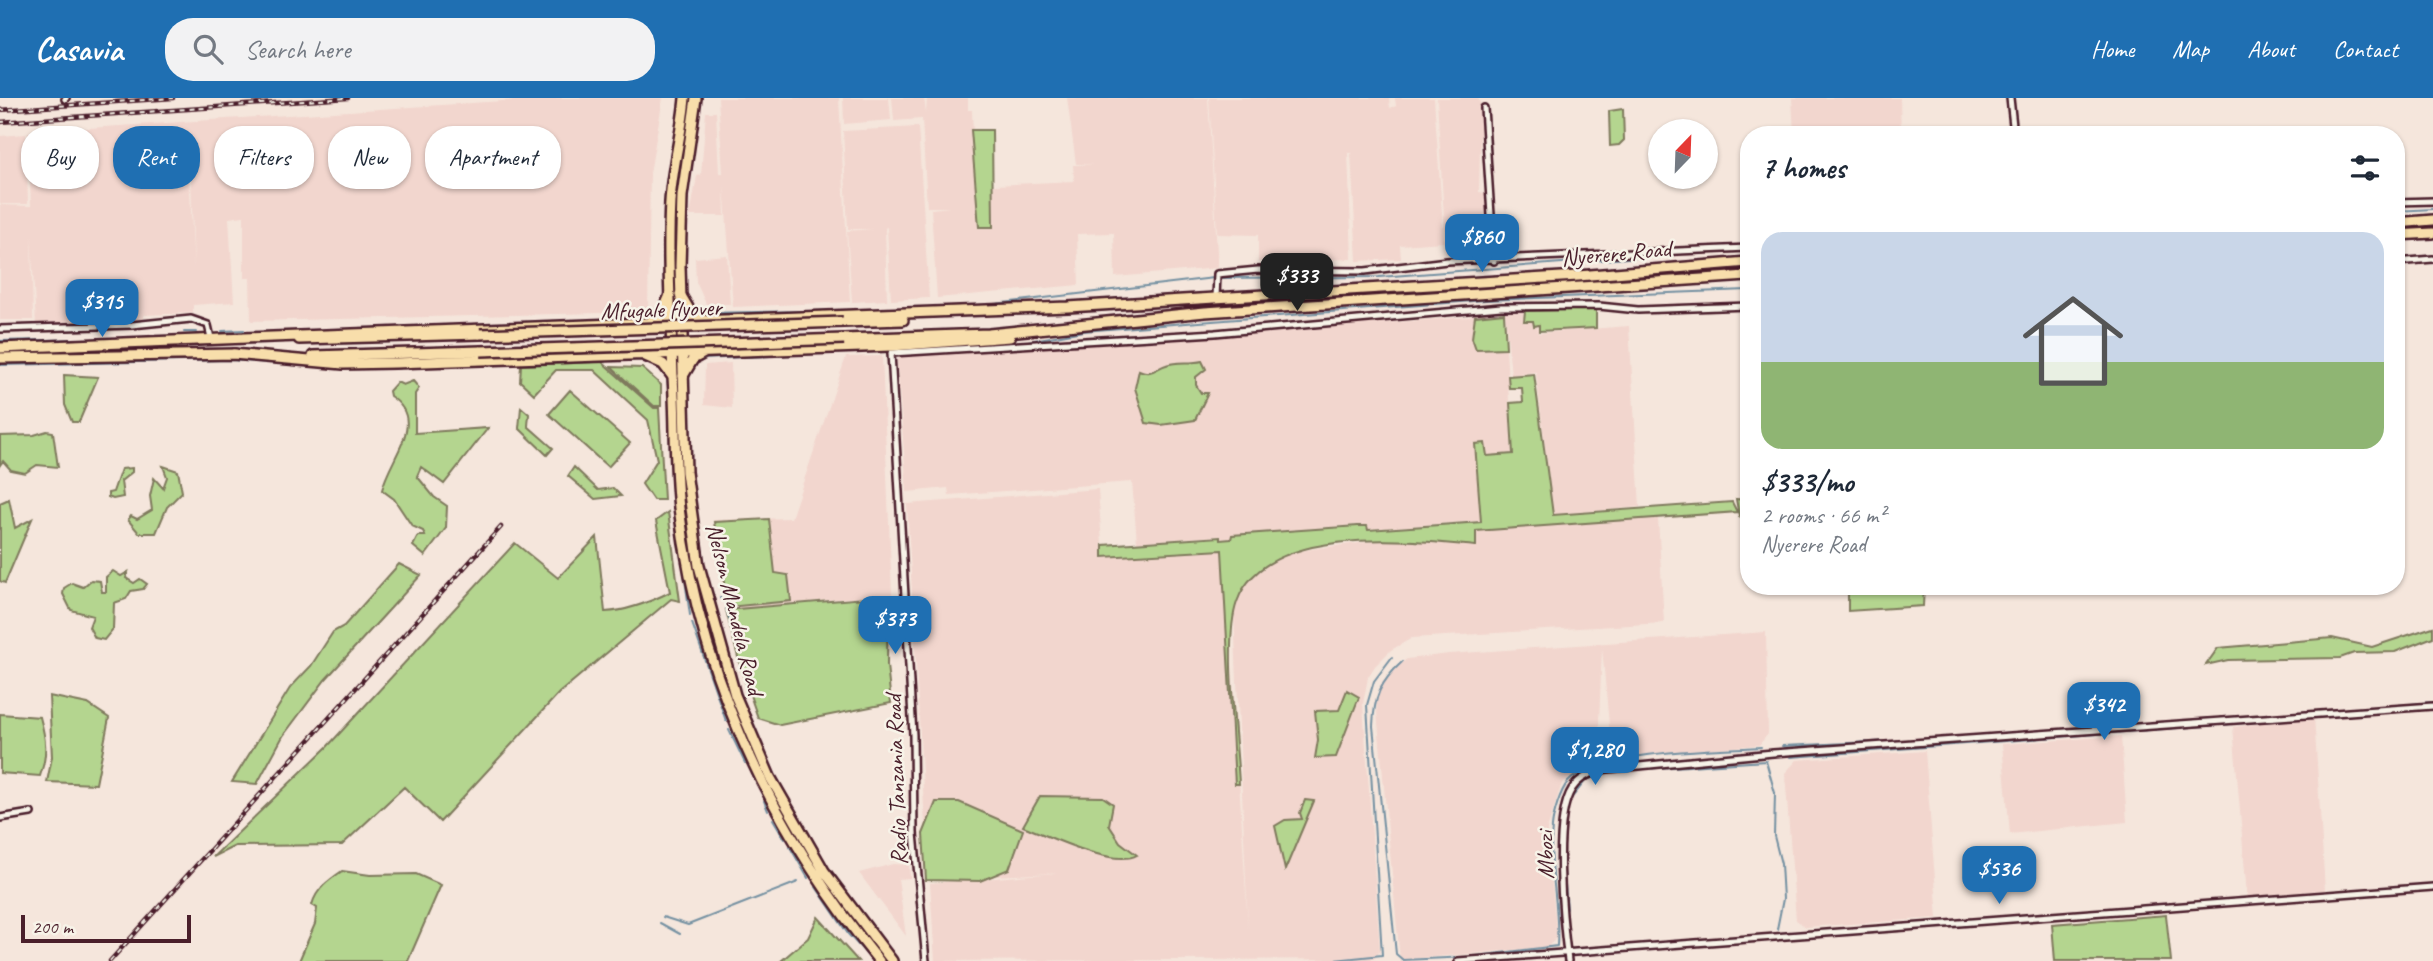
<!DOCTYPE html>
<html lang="en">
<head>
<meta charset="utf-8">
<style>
	body { margin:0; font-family:Caveat,sans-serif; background:#f2f2f3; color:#1f2937; height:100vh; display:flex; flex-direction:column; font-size:26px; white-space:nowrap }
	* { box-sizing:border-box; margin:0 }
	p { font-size:23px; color:#747a83 }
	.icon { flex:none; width:38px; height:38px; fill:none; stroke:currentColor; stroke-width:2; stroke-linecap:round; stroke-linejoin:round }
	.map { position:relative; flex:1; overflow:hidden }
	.details { position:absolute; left:1740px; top:28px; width:665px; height:469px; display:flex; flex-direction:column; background:#fff; border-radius:28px; box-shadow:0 2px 5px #0004 }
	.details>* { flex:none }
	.banner { position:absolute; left:21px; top:28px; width:665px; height:63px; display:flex; gap:14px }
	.needle { width:46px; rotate:23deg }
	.tools { position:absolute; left:1648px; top:21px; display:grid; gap:14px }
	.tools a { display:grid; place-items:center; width:70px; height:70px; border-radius:50%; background:#fff; box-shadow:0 2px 5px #0004; font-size:35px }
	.scale { position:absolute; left:21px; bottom:18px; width:170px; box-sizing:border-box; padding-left:7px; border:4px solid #4a1f2b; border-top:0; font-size:19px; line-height:24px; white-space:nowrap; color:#4a1f2b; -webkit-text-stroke:5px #f7f3e8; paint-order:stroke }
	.price { position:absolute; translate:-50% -60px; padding:0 16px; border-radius:14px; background:#1f6fb2; color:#fff; font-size:23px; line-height:46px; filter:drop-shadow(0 2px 4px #0008) }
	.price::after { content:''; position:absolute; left:50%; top:42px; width:21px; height:16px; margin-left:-10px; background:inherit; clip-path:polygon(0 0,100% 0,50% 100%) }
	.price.on { background:#222; color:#fff }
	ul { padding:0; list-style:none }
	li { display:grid; align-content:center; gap:14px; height:371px; padding:0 21px }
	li+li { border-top:2px solid #e0e1e3 }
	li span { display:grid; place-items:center; height:217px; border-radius:21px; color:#555 }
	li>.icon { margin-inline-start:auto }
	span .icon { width:126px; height:126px; fill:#fffc; stroke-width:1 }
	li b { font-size:30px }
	h2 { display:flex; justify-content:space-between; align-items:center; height:84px; padding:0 21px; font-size:30px }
	.tag { padding:0 24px; border-radius:28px; background:#fff; box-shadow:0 2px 5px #0004; font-size:24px; line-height:63px }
	.tag.on { background:#1f6fb2; color:#fff }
	header { display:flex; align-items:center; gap:42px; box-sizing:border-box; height:98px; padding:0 35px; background:#1f6fb2; color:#fff }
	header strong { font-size:33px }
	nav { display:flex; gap:38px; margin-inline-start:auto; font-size:24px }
	.search { width:490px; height:63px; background:#f2f2f3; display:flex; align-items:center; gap:18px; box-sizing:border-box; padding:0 24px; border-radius:28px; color:#747a83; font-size:26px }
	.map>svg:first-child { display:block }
	.built { fill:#f2d6ce; fill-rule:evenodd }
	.green { fill:#b4d58f; stroke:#7f7a5d; stroke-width:2 }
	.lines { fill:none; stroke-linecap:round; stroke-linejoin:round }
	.stream { stroke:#7591a2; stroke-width:2 }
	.minor-casing { stroke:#4a1f2b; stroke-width:10 }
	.primary-casing { stroke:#4a1f2b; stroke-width:14 }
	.trunk-casing { stroke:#4a1f2b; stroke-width:14 }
	.minor { stroke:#f7f3e8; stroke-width:5 }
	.primary { stroke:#f8deab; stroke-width:9 }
	.trunk { stroke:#f8deab; stroke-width:9 }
	.rail-casing { stroke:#4a1f2b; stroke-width:4.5 }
	.rail { stroke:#f7f3e8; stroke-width:2; stroke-dasharray:5; stroke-linecap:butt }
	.trunk-bridge-casing { stroke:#4a1f2b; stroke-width:14; stroke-linecap:butt }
	.trunk-bridge { stroke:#f8deab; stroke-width:9 }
	.labels { text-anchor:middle; stroke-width:5; stroke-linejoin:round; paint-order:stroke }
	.street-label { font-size:24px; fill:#4a1f2b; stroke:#f7f3e8 }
</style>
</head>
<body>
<header>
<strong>Casavia</strong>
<div class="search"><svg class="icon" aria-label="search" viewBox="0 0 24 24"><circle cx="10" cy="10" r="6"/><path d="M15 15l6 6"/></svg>Search here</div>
<nav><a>Home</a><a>Map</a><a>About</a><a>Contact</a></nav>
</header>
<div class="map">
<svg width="2433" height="863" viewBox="0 0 2433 863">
	<rect width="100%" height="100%" fill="#f5e6dc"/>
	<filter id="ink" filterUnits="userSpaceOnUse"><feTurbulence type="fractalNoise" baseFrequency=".0143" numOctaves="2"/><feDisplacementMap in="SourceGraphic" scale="14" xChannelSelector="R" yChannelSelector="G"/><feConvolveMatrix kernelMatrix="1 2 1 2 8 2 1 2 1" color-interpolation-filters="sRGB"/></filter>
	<g filter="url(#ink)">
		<path class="built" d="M547,0H663L650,75L648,214L251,223L250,180H244V118L229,120L234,204L193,207V215L143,217V223L36,227L31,138L33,222H0V107L31,108L28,34ZM189,49L190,50L194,171L189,74Z
			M718,0H839L850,204L733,209L724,87L725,118H690L697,78L701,77L706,14H716L719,75H723Z
			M843,0H889L891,22L844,26Z
			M892,0H924L926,16L927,0H968V12H972L975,88L1074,83L1073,67H1094L1076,66L1067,0H1208L1218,170L1115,179L1114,135L1077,136L1079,187L937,200L931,111L950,109H927L922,21L894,23Z
			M1209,0H1389L1390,10L1396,8L1395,0H1434L1444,144L1400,147L1401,161L1357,163L1351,55H1348L1352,161L1258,164V137L1217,136Z
			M1437,0H1478L1481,8L1479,94L1486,95L1491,152L1446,155Z
			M1792,0H1900L1901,37H1794Z
			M918,29L929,200L891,202L887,129L885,130L887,202L852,204L847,133L871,131H848L843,33Z
			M26,36L28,106H0V38Z
			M727,157L730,206H706L696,184L695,160Z
			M1525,213L1527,219H1537L1538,235L1629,228L1640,409L1553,417L1536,274L1511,277L1505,214Z
			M1481,214L1504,215L1512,356L1486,358L1485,345L1474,346L1481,423L1368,431V428L1358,427L1231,437V440L1221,441L1220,438L1137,444L1132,384L949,397L948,390L907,394L897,262L902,258L1468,219Z
			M882,258L892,496L727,512L713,422L791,420L846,259Z
			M731,265L732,310L704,307L705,267Z
			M1098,391L1103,459L1225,452L1248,829L1234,516L1236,501L1252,476L1280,456L1319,450L1382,442L1476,446V431L1658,420L1664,525L1412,540L1391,552L1375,568L1368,579L1363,606L1380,853L1374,861L935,863L930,785L1057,775L928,781L907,406Z
			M1766,534L1768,636L1759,647L1612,659L1602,550L1598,649L1585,671L1562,685L1547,732L1557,840L1547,849L1400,862L1376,603L1381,586L1397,568L1407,561L1449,556Z
			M2314,618L2325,792L2247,798L2233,629Z
			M2121,638L2127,724L2010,736L2002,646Z
			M1925,653L1938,820L1806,829L1796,822L1785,675L1797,662Z
			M893,766L909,767L910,780L898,781L906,838L859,775Z"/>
		<path class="green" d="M1623,11L1624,42L1619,47L1610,48L1609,13Z
			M971,32H992L993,129H979Z
			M1596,211V230L1539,233V227L1534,228L1533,223H1524L1525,213Z
			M1504,215L1506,250L1476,251L1472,240L1475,218Z
			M1202,263L1206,271L1196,279V287L1201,295H1208L1195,322L1161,327L1146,325L1135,290L1139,272C1151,278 1156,270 1166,267C1177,263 1191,266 1202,263Z
			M602,264L654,310H659L664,402H653L642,386L657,362L648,322L594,272H556L534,296L520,283L521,267Z
			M611,269L642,270L661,287V308H654Z
			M1534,276L1553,417L1732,404L1737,414L1476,433V448C1412,442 1265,425 1237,504C1223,543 1237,642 1239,686H1235L1222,452L1103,459V447L1220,439V442L1231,441L1232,437L1358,428H1367L1368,432L1481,424L1475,346L1485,345L1487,358L1513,356L1510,305L1523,304L1522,290H1509L1508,278Z
			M64,277L98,279L79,324H72L65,307Z
			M413,283L419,290L415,296V335L488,330L444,386L421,369L417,378L434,399L447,408L446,430L425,458L413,448L418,438H425L423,433L412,428L394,401L382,392C389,360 429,323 390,298L389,293L397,284L403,287Z
			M570,292L630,345L608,369L549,316Z
			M521,309L529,316L528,328L553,350L547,357L519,330Z
			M47,333L53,334L58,369L37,367L25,375L11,372L3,363L0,367V338L34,337Z
			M163,368L178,373L182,394L167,409L156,435H139L128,422L131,418L137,421L152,412L150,398L154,380L163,390L167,379Z
			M574,369L598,392L613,390L621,398L595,401L568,378Z
			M132,370V374L121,383L123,399L113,401L108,399V395L113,394L121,371Z
			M9,401L15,430L32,421L5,485L0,483V405Z
			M1736,401L1748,402V424L1739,418Z
			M668,414L680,503L671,501L559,595L440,724L404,689L342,747L235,748L213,759L327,649L515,445L558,480L597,439L605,514C628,513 650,504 670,494L656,423Z
			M769,421L775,475L788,477L791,503L728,509L714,424Z
			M399,466L421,477L325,582L283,638L257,686L232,684L290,590L311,568L333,534L344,528Z
			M113,473L121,478L128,474L126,480L134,485L140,481L147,486L143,491L131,493L126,501L114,505L113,531L104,542L95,540L89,529L93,518L71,512L63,496L64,490L72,485L83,489L91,482L100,483L102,494H106V479Z
			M1848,488H1924L1923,508L1848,513Z
			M888,498L887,567L891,605L780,627L758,620L741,571L726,512Z
			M2433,529V539L2395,554L2354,555L2340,560L2228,562L2206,567L2218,550L2332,540L2372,549Z
			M1347,592L1359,599L1336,659L1315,660L1318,642L1315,613L1339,612Z
			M49,598L88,606L109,620L96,686L47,684L52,659Z
			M0,616L40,619C46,641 48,656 40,678L0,675Z
			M1040,698L1103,699L1113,706L1109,727L1120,744L1137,757C1114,770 1048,738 1023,728Z
			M1305,702L1314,703L1285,772L1275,728L1285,722L1302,721L1300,715Z
			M936,704H959L1023,732L1009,771L980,783L926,782L923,736Z
			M342,773L370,777L416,776L441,787L408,863H299L315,826L317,810L312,807C316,791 329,782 342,773Z
			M2166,817L2171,863H2055L2052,826Z
			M818,819L858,863H781L808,840Z"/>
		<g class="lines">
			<path class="stream" d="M2396,113L2433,111
				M1740,153H1748
				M1220,180L1379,179L1693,155
				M664,198L665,169
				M977,208L1214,180
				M701,215L866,212
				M222,233L244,232
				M184,234H196
				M0,243L87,241
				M1017,245L1083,233L1486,202L1748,192
				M916,251L994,246
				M702,261L878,253
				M0,267L230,262L338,270
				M667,278L671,325
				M677,425L690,517
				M720,500L724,502L730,523
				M692,525L726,623
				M1402,564C1380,584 1374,599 1373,628L1396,856L1403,862L1469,859L1557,848C1560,808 1548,768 1552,729C1553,717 1560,693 1568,684C1596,652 1718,652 1761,649
				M2340,612L2433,604
				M2298,615L2331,613
				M729,632L745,665
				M2046,632L2073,631
				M1950,640L2013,634
				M1782,648L1938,641
				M1791,659L2433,611
				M764,703L768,713
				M1569,703L1586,682L1612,673L1766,663L1775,695L1774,738L1781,766L1783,801L1777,831
				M773,721L785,741
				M790,749L808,780
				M1563,760L1567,811
				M816,789L848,836L873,863
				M663,819L688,827L798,784
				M660,825L680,836
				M1325,863L1382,857L1367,607L1374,583L1392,559"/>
			<g class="minor-casing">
				<path id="minor" d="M2010,0L2014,37
					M65,1L66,0
					M1484,10L1494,163
					M2396,104L2433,103
					M2396,164L2433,161
					M1216,200L1217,176L1258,172L1365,173L1447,163L1748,150
					M0,231L132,227L191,221L208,227L211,240
					M891,255L913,637L914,735L926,863
					M892,255L1215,235L1501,209L1599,208L1638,212L1748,208
					M0,720L31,715
					M1458,863L2433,789
					M1568,863C1563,825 1552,721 1572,691C1578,681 1588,677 1598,672L1773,655L2433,608"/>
			</g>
			<g class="primary-casing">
				<path id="primary" d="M685,0C682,35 672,69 670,104C667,162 671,221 673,279C676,322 674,367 679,410C700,582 771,730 879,863
					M696,0L682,98L680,168L686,374L699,468L735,597L770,679L824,773L892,863"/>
			</g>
			<g class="trunk-casing">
				<path id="trunk" d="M2396,125L2433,122
					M2396,137L2433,135
					M680,196L693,218L701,219
					M652,222L663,213L670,197
					M843,224L903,222
					M244,240L1068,209L1578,178L1748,164
					M299,241L480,236
					M844,241L989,236L1205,214L1748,178
					M0,250L247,240
					M233,256L343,266L395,265L891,248L1010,239
					M313,258L481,253
					M645,258L663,266L673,279
					M0,260L236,256
					M683,278L693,261L704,255"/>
			</g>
			<use href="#minor" class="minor"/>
			<use href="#primary" class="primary"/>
			<use href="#trunk" class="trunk"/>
			<g class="rail-casing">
				<path id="rail" d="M0,12L173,0
					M0,24L348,0
					M110,863L501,429"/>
			</g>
			<use href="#rail" class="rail"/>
			<g class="trunk-bridge-casing">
				<path id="trunk-bridge" d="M480,236L843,224
					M481,253L844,241"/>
			</g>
			<use href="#trunk-bridge" class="trunk-bridge"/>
		</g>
	</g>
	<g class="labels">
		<g class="street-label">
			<text transform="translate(1616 155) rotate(-5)" y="8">Nyerere Road</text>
			<text transform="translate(661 211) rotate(-2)" y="8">Mfugale flyover</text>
			<text transform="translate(735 511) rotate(76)" y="8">Nelson Mandela Road</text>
			<text transform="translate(896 682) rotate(-92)" y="8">Radio Tanzania Road</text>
			<text transform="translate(1545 757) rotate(-91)" y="8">Mbozi</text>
		</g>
	</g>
</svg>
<div class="tools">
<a><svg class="needle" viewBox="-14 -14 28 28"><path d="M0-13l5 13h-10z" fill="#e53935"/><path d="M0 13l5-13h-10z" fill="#747a83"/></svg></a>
</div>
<div class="scale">200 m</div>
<b class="price" style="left:1482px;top:176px">$860</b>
<b class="price on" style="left:1297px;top:215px">$333</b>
<b class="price" style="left:102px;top:241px">$315</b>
<b class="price" style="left:895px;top:558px">$373</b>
<b class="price" style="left:2104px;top:644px">$342</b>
<b class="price" style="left:1595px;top:689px">$1,280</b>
<b class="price" style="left:1999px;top:808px">$536</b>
<div class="banner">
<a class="tag">Buy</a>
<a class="tag on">Rent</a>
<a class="tag">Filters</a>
<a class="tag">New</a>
<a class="tag">Apartment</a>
</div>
<section class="details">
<h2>7 homes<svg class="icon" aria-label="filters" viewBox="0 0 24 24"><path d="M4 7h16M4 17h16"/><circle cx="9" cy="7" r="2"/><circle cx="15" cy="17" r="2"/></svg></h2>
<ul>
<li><span style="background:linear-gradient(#c9d6e8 60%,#8fb573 0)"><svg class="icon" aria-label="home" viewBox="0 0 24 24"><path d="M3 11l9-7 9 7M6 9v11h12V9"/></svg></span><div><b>$333/mo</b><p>2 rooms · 66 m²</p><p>Nyerere Road</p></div></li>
</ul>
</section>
</div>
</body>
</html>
